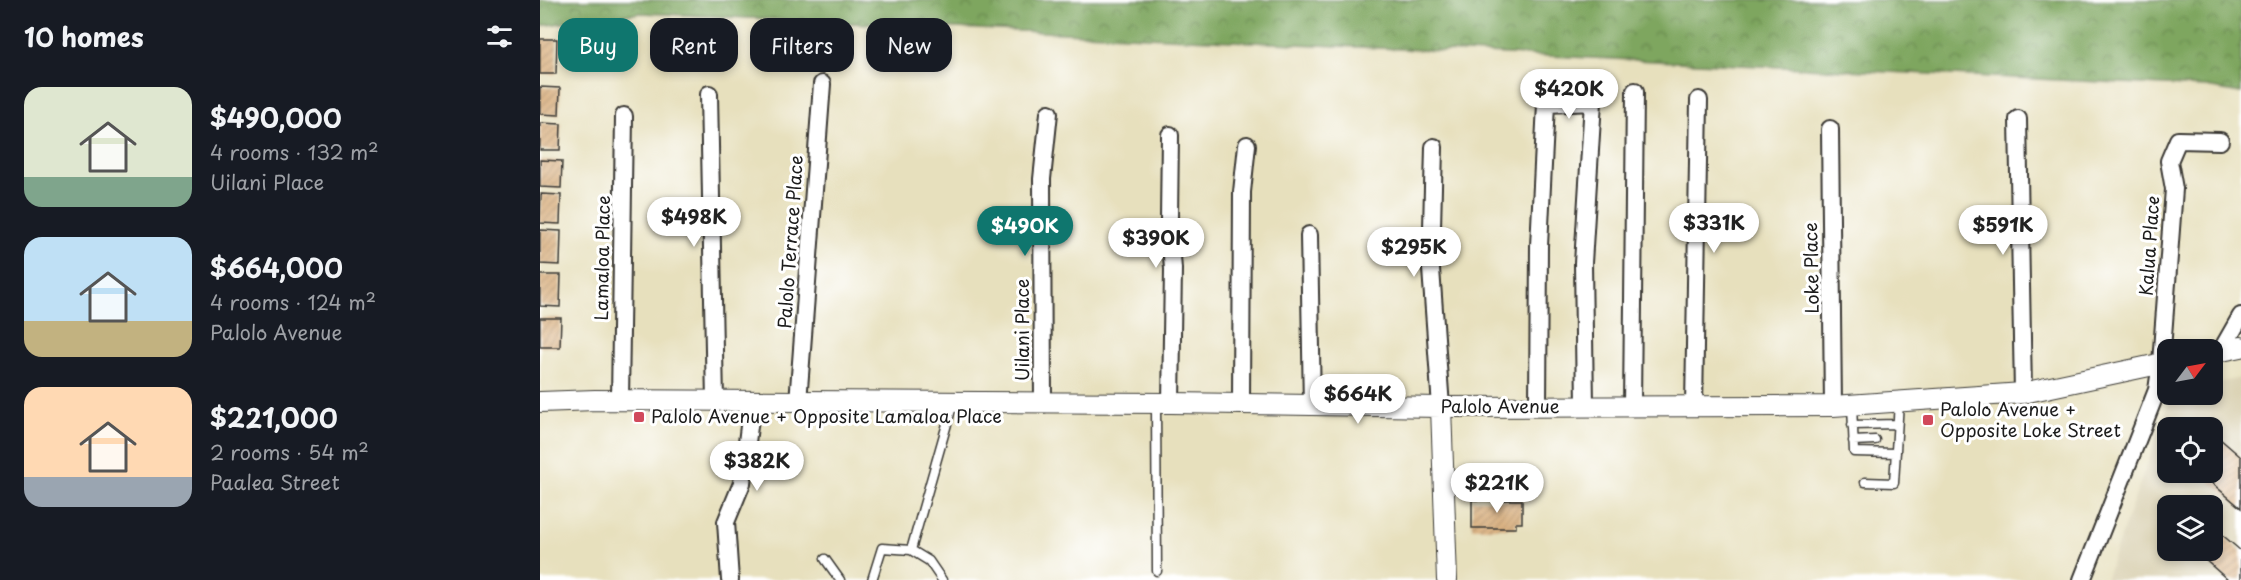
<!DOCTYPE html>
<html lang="en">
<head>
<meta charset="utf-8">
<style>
	body { margin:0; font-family:"Playpen Sans",sans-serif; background:#242831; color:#f1f3f6; height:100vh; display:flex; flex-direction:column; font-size:22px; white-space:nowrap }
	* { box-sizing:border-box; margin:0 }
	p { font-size:20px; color:#9ea1a6 }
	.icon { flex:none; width:33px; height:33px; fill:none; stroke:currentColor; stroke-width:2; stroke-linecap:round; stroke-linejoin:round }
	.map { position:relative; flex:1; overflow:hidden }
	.details { display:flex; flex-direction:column; background:#171b24; width:540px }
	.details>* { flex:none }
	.banner { position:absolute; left:18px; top:18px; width:570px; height:54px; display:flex; gap:12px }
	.needle { width:39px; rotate:58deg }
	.controls { position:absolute; left:1617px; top:339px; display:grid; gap:12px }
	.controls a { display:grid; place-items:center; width:66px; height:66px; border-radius:12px; background:#171b24; box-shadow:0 3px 9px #0003; font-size:30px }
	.price { position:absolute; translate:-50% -51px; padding:0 14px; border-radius:21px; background:#fff; color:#222; font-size:20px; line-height:39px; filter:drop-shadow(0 2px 3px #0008) }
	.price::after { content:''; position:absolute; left:50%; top:36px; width:18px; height:14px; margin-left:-9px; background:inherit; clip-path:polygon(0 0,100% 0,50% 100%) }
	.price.selected { background:#0f766e; color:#fff }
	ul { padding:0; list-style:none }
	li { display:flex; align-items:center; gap:18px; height:150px; padding:0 24px }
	li span { display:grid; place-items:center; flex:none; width:168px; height:120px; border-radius:18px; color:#555 }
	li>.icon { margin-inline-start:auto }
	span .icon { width:72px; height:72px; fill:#fffc; stroke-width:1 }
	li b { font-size:26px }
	h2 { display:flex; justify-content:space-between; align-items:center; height:72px; padding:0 24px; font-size:26px }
	.chip { padding:0 21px; border-radius:18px; background:#171b24; box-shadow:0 3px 9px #0003; font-size:21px; line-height:54px }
	.chip.selected { background:#0f766e; color:#fff }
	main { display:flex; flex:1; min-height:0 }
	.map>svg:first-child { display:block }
	.built { fill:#d9d0b1; fill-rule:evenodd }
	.forest { fill:url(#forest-crowns); stroke:#4d613d; stroke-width:1.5 }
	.building { fill:url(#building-hatch) }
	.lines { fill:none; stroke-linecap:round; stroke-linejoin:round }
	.service-casing { stroke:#3a3934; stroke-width:11 }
	.minor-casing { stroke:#3a3934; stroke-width:20 }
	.tertiary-casing { stroke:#3a3934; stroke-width:22 }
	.service { stroke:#fff; stroke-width:8 }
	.minor { stroke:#fff; stroke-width:16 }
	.tertiary { stroke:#fff; stroke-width:20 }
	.poi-dot { fill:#d1495b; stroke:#fff; stroke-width:2 }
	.labels { text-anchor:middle; stroke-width:6; stroke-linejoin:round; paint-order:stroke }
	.street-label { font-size:18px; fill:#1c1c1c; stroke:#fff }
	.poi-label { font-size:18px; fill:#1c1c1c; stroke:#fff; text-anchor:start }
</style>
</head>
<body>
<main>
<section class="details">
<h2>10 homes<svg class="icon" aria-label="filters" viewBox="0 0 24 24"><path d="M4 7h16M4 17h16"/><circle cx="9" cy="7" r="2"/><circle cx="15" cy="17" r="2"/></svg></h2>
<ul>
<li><span style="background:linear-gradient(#dfe7d0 75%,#7fa58c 0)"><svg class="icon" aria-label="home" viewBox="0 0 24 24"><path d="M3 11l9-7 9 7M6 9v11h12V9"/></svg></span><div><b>$490,000</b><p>4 rooms · 132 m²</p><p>Uilani Place</p></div></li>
<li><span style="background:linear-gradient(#bfe0f5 70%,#c2b280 0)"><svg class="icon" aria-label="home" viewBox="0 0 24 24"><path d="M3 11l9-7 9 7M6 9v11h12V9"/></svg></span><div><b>$664,000</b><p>4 rooms · 124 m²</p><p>Palolo Avenue</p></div></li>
<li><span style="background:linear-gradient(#ffd9b3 75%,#9aa5b1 0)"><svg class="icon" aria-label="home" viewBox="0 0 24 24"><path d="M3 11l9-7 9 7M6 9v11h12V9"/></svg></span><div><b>$221,000</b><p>2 rooms · 54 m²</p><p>Paalea Street</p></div></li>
</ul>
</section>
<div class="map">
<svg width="1701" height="580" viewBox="0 0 1701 580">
	<defs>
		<pattern id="forest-crowns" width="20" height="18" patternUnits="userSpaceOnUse" patternTransform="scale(1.5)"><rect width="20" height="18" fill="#7ea65e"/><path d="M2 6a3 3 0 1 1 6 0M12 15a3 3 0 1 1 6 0" fill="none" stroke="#66864d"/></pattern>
		<pattern id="building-hatch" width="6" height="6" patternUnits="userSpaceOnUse" patternTransform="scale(1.5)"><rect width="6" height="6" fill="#d7ab77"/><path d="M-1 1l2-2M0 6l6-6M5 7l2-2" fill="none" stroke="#ae8a61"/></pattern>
	</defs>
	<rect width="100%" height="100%" fill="#fff"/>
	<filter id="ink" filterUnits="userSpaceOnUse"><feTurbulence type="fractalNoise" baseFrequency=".0167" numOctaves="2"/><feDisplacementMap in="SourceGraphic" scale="12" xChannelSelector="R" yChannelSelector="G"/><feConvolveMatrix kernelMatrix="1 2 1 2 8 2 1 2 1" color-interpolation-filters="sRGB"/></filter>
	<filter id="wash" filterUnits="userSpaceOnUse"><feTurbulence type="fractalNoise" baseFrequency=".008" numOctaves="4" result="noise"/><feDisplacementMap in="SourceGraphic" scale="24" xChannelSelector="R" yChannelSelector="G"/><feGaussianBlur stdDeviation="1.35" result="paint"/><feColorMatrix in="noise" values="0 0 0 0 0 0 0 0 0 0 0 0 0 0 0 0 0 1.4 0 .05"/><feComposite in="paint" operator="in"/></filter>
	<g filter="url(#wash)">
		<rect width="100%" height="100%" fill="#e7e0bd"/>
		<path class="built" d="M1701,378V580H1565L1632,395L1672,394L1673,384ZM1628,428H1672V472H1628ZM1628,506H1672V550H1628Z"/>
		<path class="forest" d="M0,0H1701V93L1666,87L101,13L0,26Z"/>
		<g id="blocks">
			<path class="building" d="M0,39H17L16,74H0Z
				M0,87L20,88L19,115L0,114Z
				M0,123L21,124L20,150H0Z
				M0,160L22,161L21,188L0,187Z
				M1,194L21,195L20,224L0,223Z
				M0,230L21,231L20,265L0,264Z
				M0,275H21L20,307L0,306Z
				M0,318H21L20,347H0Z
				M1679,438L1701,457V508L1659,472H1672V445Z
				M932,500H982V523H976V528H932Z
				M1672,526L1701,551V580H1688L1654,550H1672Z"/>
		</g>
	</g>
	<g filter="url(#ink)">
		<use href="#blocks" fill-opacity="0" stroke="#3a3934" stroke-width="1.5"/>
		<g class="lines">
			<g class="service-casing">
				<path id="service" d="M616,404L617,571
					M1312,405L1314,452L1356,453
					M1312,425L1357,424
					M1313,441L1335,440
					M1325,482L1354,483L1359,402
					M371,550L389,561L402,580
					M285,559L300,580
					M332,580L342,548L371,550L413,403"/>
			</g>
			<g class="minor-casing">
				<path id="minor" d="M169,94L175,401
					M1478,119L1483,393
					M1290,129L1293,406
					M630,135L629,219L633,269L631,403
					M894,147L891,269L901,407
					M769,235L772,406
					M1681,351L1701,316
					M80,401L84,116
					M258,402L282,84
					M503,404L502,179L509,113
					M701,405L702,192L707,145
					M998,407L999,246L1006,104L1053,102L1043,263L1045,406
					M1092,407L1095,91
					M1154,407L1159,100
					M190,580L186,522L202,483L212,402
					M1542,580L1617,390L1621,363L1634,189L1629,161L1638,140L1680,141"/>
			</g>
			<g class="tertiary-casing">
				<path id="tertiary" d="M1672,353L1701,347
					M0,402L55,400L631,403L901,407L1293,406L1483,393L1628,362
					M901,407L907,580"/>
			</g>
			<use href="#service" class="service"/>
			<use href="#minor" class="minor"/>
			<use href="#tertiary" class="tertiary"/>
		</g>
	</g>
	<g class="poi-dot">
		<rect x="93" y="411" width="12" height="12" rx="3"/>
		<rect x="1382" y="414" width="12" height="12" rx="3"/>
	</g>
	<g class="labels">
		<g class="street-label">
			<text transform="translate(251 242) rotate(-86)" y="6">Palolo Terrace Place</text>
			<text transform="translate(1610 246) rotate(-86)" y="6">Kalua Place</text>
			<text transform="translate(63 258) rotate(-89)" y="6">Lamaloa Place</text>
			<text transform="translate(1272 268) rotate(-91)" y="6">Loke Place</text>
			<text transform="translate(483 330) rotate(-90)" y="6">Uilani Place</text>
			<text x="960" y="413">Palolo Avenue</text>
		</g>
		<g class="poi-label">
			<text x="1400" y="416">Palolo Avenue +<tspan x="1400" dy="21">Opposite Loke Street</tspan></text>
			<text x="111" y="423">Palolo Avenue + Opposite Lamaloa Place</text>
		</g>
	</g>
</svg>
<div class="controls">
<a><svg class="needle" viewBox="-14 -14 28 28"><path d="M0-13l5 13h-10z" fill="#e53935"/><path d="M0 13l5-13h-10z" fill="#9ea1a6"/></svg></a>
<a><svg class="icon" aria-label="locate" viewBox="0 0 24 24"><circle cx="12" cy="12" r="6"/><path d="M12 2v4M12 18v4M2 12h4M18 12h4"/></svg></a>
<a><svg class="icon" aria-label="layers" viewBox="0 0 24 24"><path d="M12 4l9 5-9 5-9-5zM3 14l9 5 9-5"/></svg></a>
</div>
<b class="price" style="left:1029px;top:120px">$420K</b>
<b class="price" style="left:154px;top:248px">$498K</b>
<b class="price" style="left:1174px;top:254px">$331K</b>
<b class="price" style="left:1463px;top:256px">$591K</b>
<b class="price selected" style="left:485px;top:257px">$490K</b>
<b class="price" style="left:616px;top:269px">$390K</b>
<b class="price" style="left:874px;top:278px">$295K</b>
<b class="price" style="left:818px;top:425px">$664K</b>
<b class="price" style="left:217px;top:492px">$382K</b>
<b class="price" style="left:957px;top:514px">$221K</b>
<div class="banner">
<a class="chip selected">Buy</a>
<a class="chip">Rent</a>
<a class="chip">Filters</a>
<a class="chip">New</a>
</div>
</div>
</main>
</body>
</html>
